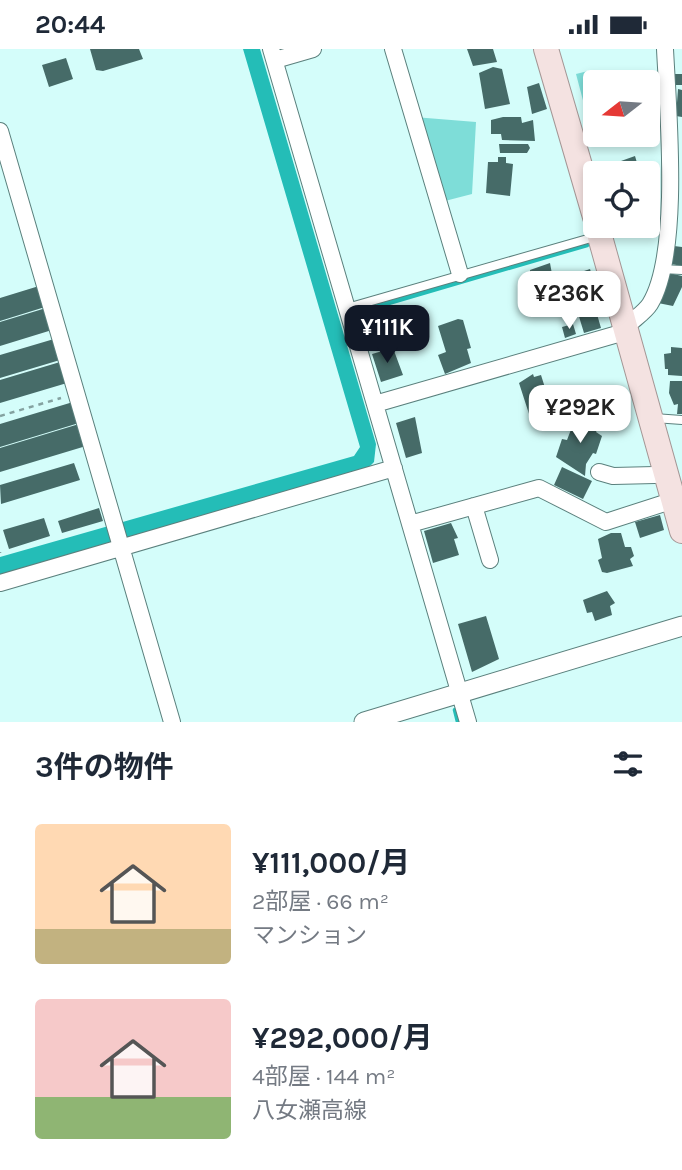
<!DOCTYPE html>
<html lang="ja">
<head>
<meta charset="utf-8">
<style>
	body { margin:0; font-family:Karla,"Noto Sans JP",sans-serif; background:#f6f6f7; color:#1f2937; height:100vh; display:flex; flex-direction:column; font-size:26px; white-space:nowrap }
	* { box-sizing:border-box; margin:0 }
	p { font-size:23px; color:#747a83 }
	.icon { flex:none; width:38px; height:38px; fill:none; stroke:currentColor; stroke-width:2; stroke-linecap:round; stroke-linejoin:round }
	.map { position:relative; height:673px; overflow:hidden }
	.panel { display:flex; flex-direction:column; background:#fff; flex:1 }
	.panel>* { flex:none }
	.needle { width:46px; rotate:253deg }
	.tools { position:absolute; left:583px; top:21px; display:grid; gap:14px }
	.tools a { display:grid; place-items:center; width:77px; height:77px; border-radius:7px; background:#fff; box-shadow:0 4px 10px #0003; font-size:35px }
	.price { position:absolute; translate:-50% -60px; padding:0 16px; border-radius:14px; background:#fff; color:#222; font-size:23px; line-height:46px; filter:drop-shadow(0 2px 4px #0008) }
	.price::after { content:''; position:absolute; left:50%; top:42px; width:21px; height:16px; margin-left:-10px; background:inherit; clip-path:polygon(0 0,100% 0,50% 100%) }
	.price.current { background:#111827; color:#fff }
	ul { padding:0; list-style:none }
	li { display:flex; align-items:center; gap:21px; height:175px; padding:0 35px }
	li span { display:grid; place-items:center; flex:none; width:196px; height:140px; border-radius:7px; color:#555 }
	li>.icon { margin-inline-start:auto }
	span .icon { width:84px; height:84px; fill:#fffc; stroke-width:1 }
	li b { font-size:30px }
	h2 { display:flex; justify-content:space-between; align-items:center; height:84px; padding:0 35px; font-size:30px }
	.status { display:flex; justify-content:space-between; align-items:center; height:49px; padding:0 35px; background:#fff; direction:ltr }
	.status svg { height:19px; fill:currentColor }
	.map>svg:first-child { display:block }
	.green { fill:#7eddd8 }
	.water { fill:#24bdb7 }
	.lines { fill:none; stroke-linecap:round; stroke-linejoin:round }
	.stream { stroke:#24bdb7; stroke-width:4.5 }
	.building { fill:#466b68 }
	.service-casing { stroke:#5b807d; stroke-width:10 }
	.minor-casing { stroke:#5b807d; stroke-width:18 }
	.tertiary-casing { stroke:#5b807d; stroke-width:21 }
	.primary-casing { stroke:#a49695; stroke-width:26 }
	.path { stroke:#84a2a0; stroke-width:2.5; stroke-dasharray:5 5; stroke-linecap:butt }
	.service { stroke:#fff; stroke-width:8 }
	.minor { stroke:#fff; stroke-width:16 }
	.tertiary { stroke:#fff; stroke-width:19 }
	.primary { stroke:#f4e2e1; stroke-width:24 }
</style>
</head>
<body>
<div class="status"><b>20:44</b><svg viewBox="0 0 49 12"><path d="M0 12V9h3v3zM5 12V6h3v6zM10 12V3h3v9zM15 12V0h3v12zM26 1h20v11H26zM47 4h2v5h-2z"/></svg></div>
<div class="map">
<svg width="682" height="673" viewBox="0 0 682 673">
	<rect width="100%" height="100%" fill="#d4fdfa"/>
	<path class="green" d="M592,21L596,33L595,77L590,78L576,25Z
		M414,68L476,73L472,145L441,153Z"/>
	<path class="water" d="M243,0H260L376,395L374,413L368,419L0,526V508L354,407L360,398Z"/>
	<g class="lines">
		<path class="stream" d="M358,263L587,196
			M455,661L458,673"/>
	</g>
	<path class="building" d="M90,0H139L143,10L103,22L96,21Z
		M467,0H493L497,13L473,17Z
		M66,9L73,30L49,38L42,16Z
		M493,18L502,20L510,55L485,60L479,24Z
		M674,25H682V36H674Z
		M539,34L547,60L532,65L527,38Z
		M678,40L682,41V68L676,67Z
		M503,68H521L522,74L533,71L535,92L502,91L501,85H491V71Z
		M499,95H528L530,99L527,104H500Z
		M635,107L640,124H609L607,117Z
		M498,108H506V114L513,115L510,147L486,144L488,113H498Z
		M674,197L682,198V217L671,215Z
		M550,214L556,247L539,252L531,232L530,221Z
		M590,220L595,236L568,244L563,229Z
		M669,224L682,227V238L673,257L658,254Z
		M39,237L45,258L0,272V249Z
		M594,255L601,279L584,284L577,261Z
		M46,259L52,281L0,297V273Z
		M458,270L463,271L471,299L467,300L471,314L445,325L438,306L446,303L438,277Z
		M573,275L576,285L565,289L562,278Z
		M54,290L60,311L0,329V306Z
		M671,298L682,299V327L668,326V320H665L664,305L671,304Z
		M393,299L403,326L381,333L372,305Z
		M60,313L67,334L0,354V331Z
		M533,325L534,328L541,326L552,361L530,368L519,334Z
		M670,332H682V365H677L678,355L674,356L669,344Z
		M73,353L79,374L0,398V375Z
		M415,368L422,404L406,409L396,374Z
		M585,368L601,373L596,383L602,387L596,405L593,404L586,415L585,427L556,408L562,390L567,391L572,378H579Z
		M79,375L86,397L0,423V399Z
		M74,414L80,431L1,455L0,436Z
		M562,418L592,432L583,450L554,436Z
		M99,459L103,472L62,484L58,472Z
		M660,466L664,481L640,489L635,473Z
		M44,469L50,487L9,500L3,481Z
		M451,474L458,489L454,490L459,506L433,514L424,482Z
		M611,484H621L625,498H631L634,507L630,510L633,517L607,524L602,523L598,511L602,509L598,490Z
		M607,542L615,554L610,557L612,566L595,572L592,563L587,564L583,551Z
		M486,567L499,610L472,623L458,575Z"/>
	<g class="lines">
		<g class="service-casing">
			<path id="service" d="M661,220L682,221
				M347,259L591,189
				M654,369L682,371"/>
		</g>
		<g class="minor-casing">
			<path id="minor" d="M271,0L468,673
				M393,0L460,225
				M275,11L313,0
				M0,82L172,673
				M627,277C634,270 645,263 650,255C681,204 668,61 665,0
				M375,355L628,282
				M599,423L613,427L655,426
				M474,457L490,511
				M410,475L539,439L606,473L674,451
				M0,534L394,419"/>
		</g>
		<g class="tertiary-casing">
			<path id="tertiary" d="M364,673L682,577"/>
		</g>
		<g class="primary-casing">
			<path id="primary" d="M546,0L595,168
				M597,177L682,482"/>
		</g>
		<path class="path" d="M0,367L61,349
			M0,503V504"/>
		<use href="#service" class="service"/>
		<use href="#minor" class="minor"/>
		<use href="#tertiary" class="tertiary"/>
		<use href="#primary" class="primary"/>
	</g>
</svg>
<div class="tools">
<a><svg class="needle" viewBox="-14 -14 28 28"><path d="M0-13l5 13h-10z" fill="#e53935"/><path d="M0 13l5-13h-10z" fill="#747a83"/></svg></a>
<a><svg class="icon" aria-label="locate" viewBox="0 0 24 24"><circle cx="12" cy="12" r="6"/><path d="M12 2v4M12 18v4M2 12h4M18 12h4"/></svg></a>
</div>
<b class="price" style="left:569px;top:282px">¥236K</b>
<b class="price current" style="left:387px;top:316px">¥111K</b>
<b class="price" style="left:580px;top:396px">¥292K</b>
</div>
<section class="panel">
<h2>3件の物件<svg class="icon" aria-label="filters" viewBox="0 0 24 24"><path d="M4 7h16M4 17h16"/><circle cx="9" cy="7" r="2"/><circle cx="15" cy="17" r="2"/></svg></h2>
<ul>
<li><span style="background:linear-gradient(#ffd9b3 75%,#c2b280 0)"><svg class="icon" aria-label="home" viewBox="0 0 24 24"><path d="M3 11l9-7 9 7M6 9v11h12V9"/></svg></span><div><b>¥111,000/月</b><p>2部屋 · 66 m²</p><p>マンション</p></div></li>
<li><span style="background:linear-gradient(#f6c9c9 70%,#8fb573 0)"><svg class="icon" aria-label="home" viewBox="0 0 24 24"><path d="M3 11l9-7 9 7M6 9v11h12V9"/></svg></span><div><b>¥292,000/月</b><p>4部屋 · 144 m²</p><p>八女瀬高線</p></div></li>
</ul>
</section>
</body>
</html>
